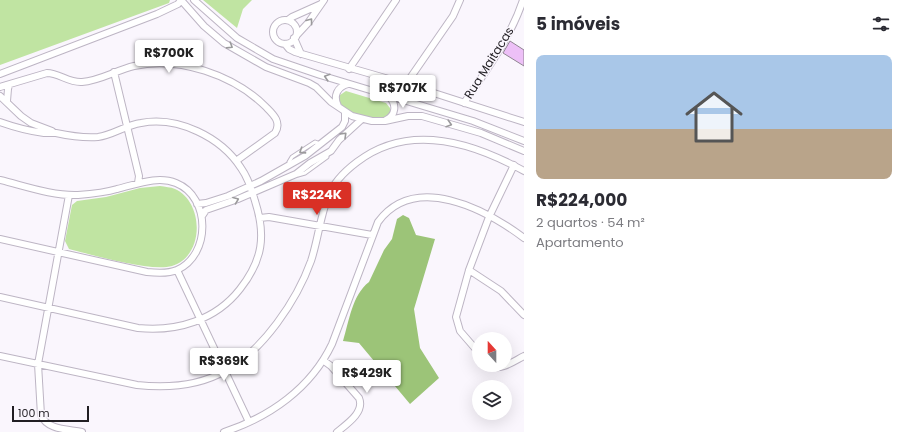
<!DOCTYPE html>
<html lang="pt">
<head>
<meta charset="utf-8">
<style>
	body { margin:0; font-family:Poppins,sans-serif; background:#f7f7f7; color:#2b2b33; height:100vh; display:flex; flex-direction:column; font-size:15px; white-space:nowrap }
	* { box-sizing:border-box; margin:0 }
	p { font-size:13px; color:#7c7c81 }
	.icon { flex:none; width:22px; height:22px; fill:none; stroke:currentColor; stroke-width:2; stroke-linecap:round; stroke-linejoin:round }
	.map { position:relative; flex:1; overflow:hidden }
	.panel { display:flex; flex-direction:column; background:#fff; width:380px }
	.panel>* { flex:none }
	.needle { width:26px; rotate:339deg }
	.fabs { position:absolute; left:472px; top:332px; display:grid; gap:8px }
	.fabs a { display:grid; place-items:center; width:40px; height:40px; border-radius:50%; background:#fff; box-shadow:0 4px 16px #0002; font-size:20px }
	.scale { position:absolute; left:12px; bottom:10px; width:77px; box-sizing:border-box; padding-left:4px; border:2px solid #211e23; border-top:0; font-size:11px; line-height:14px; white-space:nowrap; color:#211e23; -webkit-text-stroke:3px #faf6fd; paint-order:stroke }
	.price { position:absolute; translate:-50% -34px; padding:0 9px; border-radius:4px; background:#fff; color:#222; font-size:13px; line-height:26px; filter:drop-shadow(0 1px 2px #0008) }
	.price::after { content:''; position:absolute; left:50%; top:24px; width:12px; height:9px; margin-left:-6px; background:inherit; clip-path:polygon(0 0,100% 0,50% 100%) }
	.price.active { background:#d93025; color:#fff }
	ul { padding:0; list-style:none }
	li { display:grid; align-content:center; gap:8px; height:212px; padding:0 12px }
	li span { display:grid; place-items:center; height:124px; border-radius:8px; color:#555 }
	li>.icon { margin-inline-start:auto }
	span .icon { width:72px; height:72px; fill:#fffc; stroke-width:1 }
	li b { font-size:17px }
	h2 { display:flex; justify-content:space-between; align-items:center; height:48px; padding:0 12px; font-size:17px }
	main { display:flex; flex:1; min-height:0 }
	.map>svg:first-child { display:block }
	.green { fill:#c0e4a2 }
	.forest { fill:#9cc478 }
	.building { fill:#edc0f7; stroke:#908592 }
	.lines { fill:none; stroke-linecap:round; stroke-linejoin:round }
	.lane-casing { stroke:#bdb5c4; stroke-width:5 }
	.street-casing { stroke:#bdb5c4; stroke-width:8 }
	.lane { stroke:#fff; stroke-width:3 }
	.street { stroke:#fff; stroke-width:6 }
	.oneway { stroke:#9b9a9c }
	.labels { text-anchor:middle; stroke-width:3; stroke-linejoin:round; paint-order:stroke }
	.street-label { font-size:12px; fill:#211e23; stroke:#faf6fd }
</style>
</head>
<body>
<main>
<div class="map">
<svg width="524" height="432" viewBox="0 0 524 432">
	<rect width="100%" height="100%" fill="#faf6fd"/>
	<path class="green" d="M0,0H170L169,3L0,65Z
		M203,0H252L243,9L237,28Z
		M346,91L386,103L390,108V114L387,117C372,119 347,116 339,101L340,95Z
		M160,186C165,187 171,187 175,189C204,202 205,256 172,266C150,272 93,255 69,249L65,241L72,205L77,201L106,197L140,188Z"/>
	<path class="forest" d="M403,215L409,218L416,235L435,239L414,309L420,348L439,378L410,404L359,343L343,341C349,322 352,295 369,282L384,250L392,239L397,219Z"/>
	<path class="building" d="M510,41L524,50V66L503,53Z"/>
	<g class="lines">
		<g class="lane-casing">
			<path id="lane" d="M290,165L289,162L292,157L315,142L320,144
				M298,175L305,173L327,157V154"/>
		</g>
		<g class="street-casing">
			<path id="street" d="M194,0L237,38L273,59L320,75L473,121L524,141
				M288,20L292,17L321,4
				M273 32a12 12 0 1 1 24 0a12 12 0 1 1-24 0Z
				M296,36L308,23L324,0
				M294,38L301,54
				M285,44L289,49L295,52L406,84L524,122
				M349,69L396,0
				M114,72L139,176L138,183
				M0,74L157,14L178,4L181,0L204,26L224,43L266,67L309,83L316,87L331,102L352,116L372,121H385L408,116H422L481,133L524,151
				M406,84L453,16L460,0
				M0,87L47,73C59,73 69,83 82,82C99,81 117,70 134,66C179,56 234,75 266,107C273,114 282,122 275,133L236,161
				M0,96L21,116L31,123L52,131
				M7,101L8,89L9,85
				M464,103C486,71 511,37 523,0
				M338,106C333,96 337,87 348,84
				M386,120C396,115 397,104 389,97
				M0,122C14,127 29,131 44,133C48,133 52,133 56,133C70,136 84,138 98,137C113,135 126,125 141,123C178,116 221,137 241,168C248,178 252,190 255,201C266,235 263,260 240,289C216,320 177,332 138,328L0,297
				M0,180C25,186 52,196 78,195C91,194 104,193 117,189C135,185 157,175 176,183C211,197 211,255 177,270C168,274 156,273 147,272L0,239
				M69,195L38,364L41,415C47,430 67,429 82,432
				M197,204L206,203L228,196L261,181L305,156L342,127L345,121V112
				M202,216L206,210L238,199L296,174L310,163L331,151L339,140L362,119
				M260,218L269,217L372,235
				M177,270L249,422
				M469,270L501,291L524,315
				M479,353L460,331L456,317L469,270L489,217L514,165
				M0,356L137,385C166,388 199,386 225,371C263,351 297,300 311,261C318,240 320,217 328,197C333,183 345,171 357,162C409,122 472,142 524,171
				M324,361L331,366L359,398C365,412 347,424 337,432
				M489,365C500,372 514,361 524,356
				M224,432C270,417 311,388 332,344L378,222C415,172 485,209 524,238"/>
		</g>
		<use href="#lane" class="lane"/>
		<use href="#street" class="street"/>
	</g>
	<defs><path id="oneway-chevron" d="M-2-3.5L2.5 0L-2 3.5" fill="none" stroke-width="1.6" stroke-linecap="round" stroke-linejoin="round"/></defs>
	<g class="oneway">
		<use href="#oneway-chevron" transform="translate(310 21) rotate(-53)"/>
		<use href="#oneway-chevron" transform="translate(230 46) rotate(32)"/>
		<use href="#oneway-chevron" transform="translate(327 77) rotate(-163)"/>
		<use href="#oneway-chevron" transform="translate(449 124) rotate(17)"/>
		<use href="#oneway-chevron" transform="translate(344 135) rotate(-44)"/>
		<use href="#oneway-chevron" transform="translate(302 151) rotate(147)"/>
		<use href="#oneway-chevron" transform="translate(236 200) rotate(-21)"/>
	</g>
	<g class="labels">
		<g class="street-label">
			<text transform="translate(489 63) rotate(-58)" y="4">Rua Maitacas</text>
		</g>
	</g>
</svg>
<div class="fabs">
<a><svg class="needle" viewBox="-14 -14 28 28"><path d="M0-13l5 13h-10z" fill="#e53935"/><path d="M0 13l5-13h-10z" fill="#7c7c81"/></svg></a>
<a><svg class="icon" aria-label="layers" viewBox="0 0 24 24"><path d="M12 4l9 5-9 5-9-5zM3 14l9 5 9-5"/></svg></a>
</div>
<div class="scale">100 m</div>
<b class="price" style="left:169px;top:74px">R$700K</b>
<b class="price" style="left:403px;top:109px">R$707K</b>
<b class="price active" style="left:317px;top:216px">R$224K</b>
<b class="price" style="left:224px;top:382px">R$369K</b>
<b class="price" style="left:367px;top:394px">R$429K</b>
</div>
<section class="panel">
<h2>5 imóveis<svg class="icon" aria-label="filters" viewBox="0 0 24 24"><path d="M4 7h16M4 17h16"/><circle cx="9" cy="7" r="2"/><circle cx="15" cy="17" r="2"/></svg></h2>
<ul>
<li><span style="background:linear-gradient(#a9c7e8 60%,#b9a48a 0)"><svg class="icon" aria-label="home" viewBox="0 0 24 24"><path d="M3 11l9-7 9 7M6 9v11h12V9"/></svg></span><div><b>R$224,000</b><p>2 quartos · 54 m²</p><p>Apartamento</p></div></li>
</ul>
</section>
</main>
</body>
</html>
